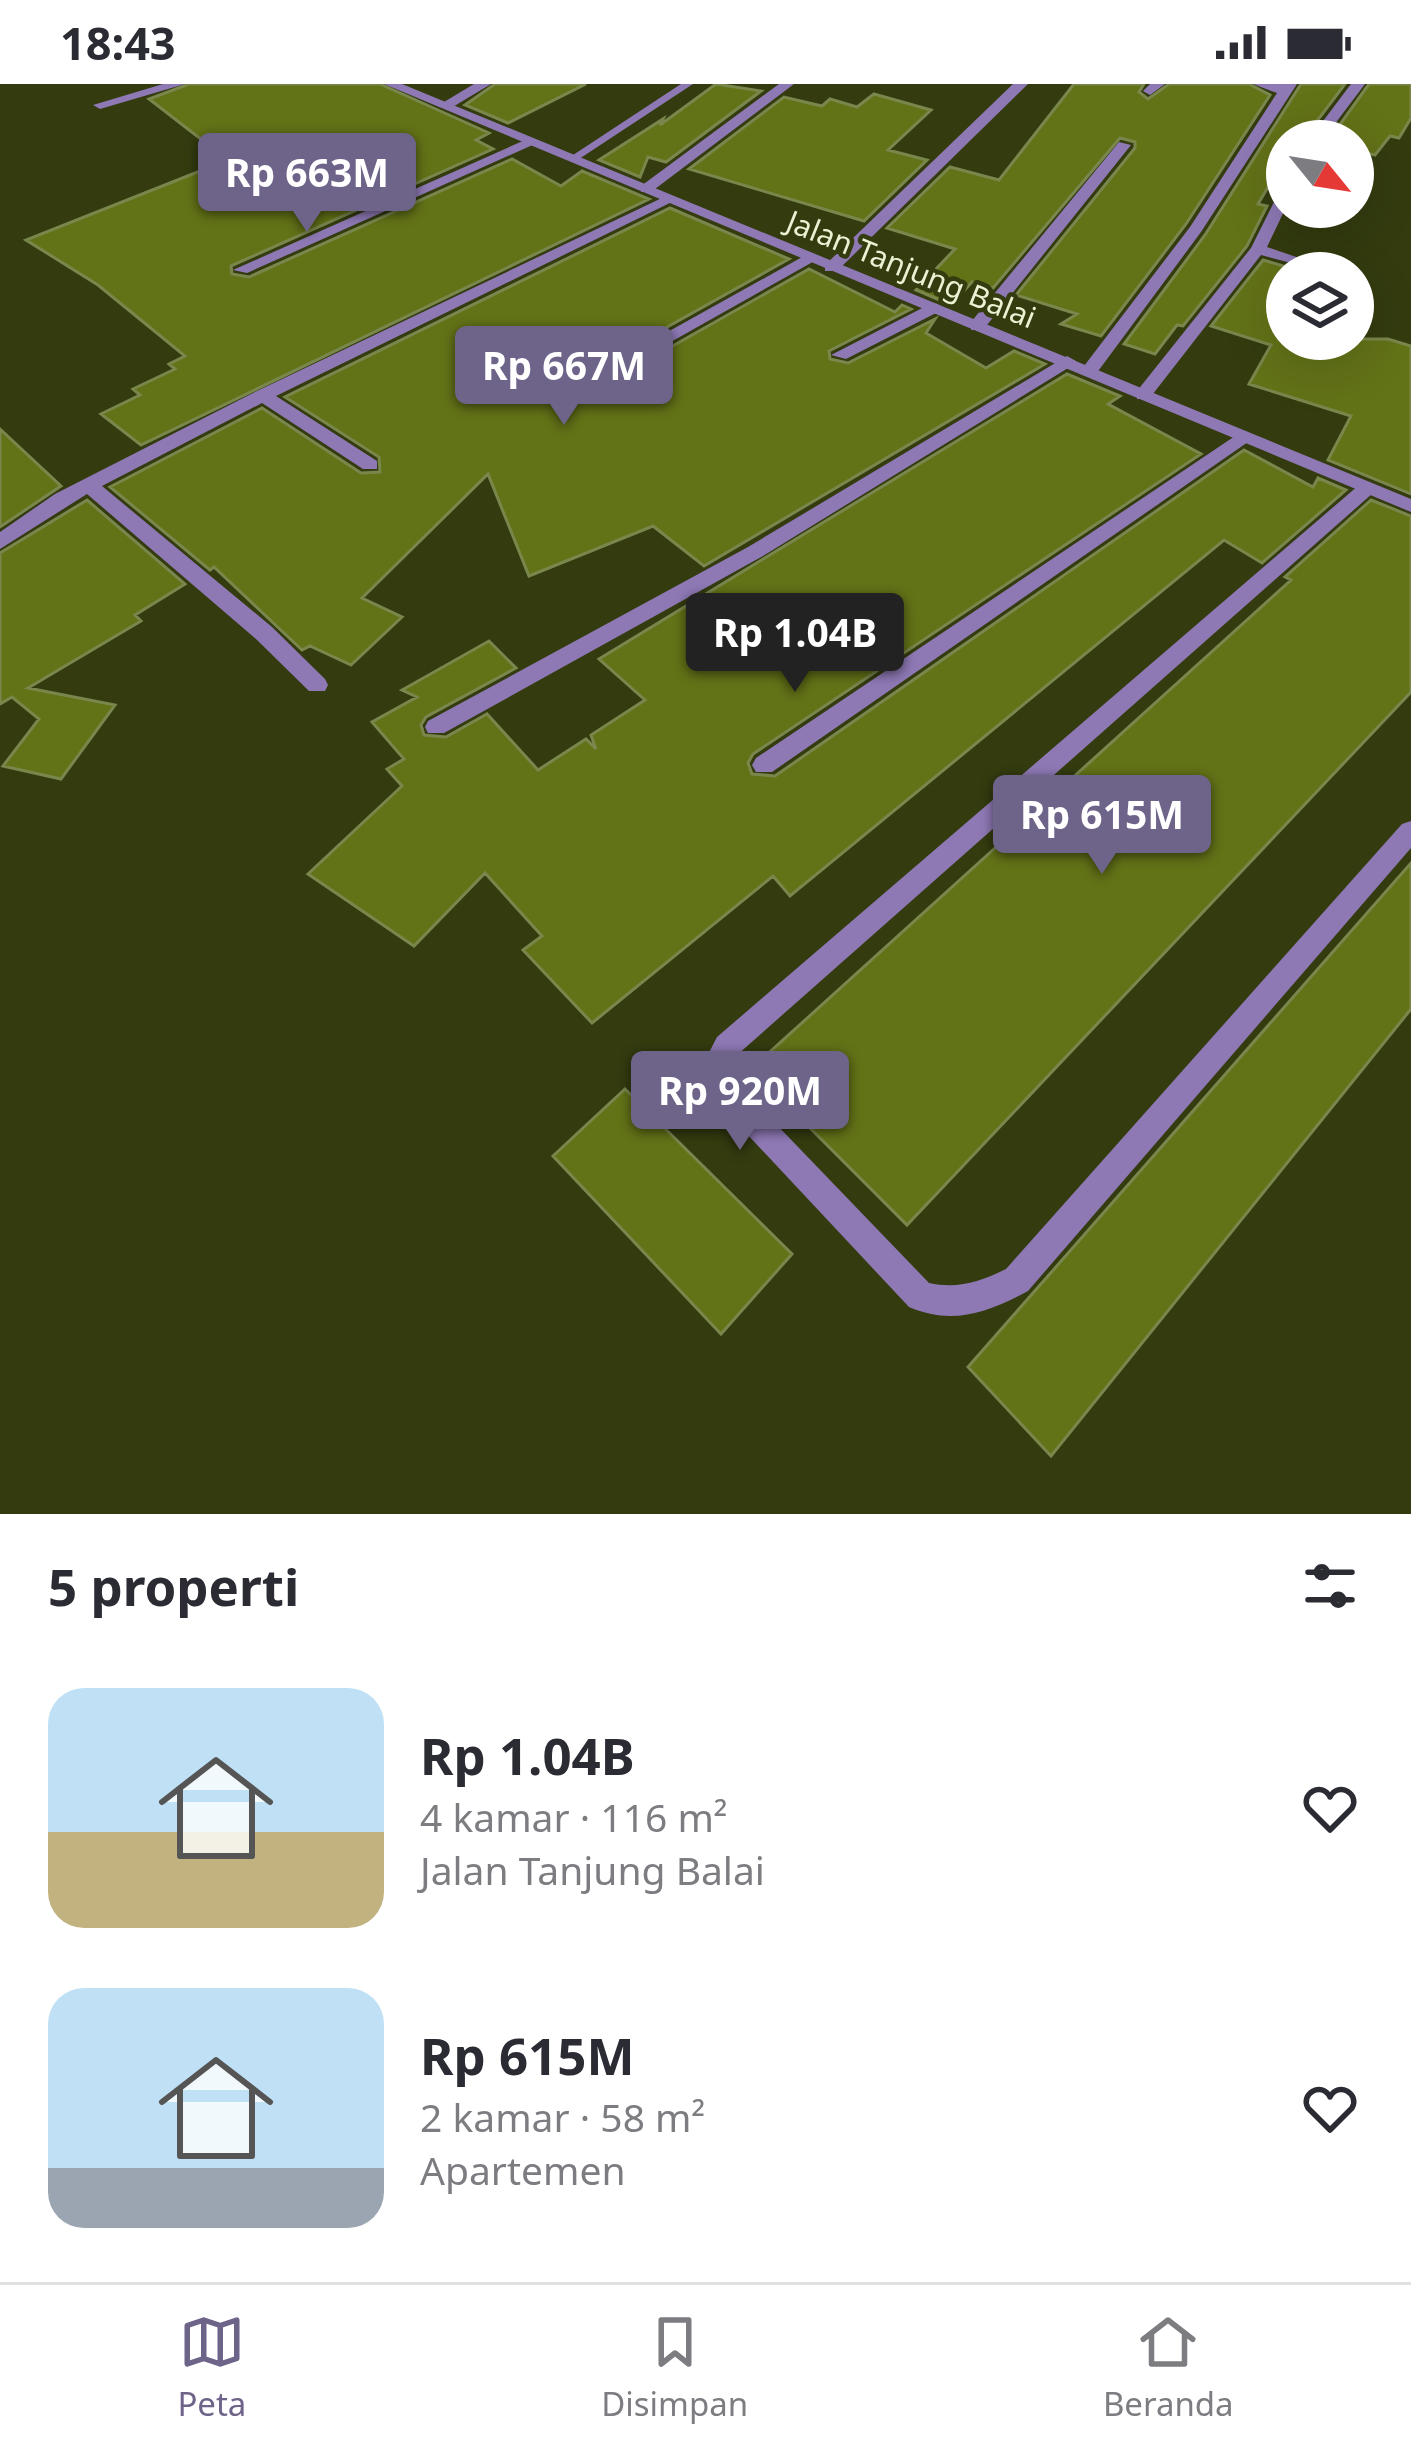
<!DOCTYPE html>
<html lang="id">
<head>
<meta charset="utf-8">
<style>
	body { margin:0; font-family:"Noto Sans",sans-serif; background:#f7f7f7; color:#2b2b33; height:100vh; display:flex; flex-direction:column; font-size:45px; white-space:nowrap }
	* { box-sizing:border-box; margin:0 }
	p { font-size:39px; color:#7c7c81 }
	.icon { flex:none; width:66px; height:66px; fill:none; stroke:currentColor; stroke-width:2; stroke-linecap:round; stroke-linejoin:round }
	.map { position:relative; height:1430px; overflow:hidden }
	.side { display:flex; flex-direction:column; background:#fff; flex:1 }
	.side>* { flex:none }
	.needle { width:78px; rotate:120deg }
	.buttons { position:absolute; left:1266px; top:36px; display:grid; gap:24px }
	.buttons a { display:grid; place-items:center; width:108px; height:108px; border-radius:50%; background:#fff; box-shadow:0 12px 48px #0002; font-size:60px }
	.price { position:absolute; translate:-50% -102px; padding:0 27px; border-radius:12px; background:#6e6389; color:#fff; font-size:39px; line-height:78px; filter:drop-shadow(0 3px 6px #0008) }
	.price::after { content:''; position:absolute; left:50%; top:72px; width:36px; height:27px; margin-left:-18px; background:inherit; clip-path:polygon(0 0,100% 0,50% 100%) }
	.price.on { background:#222; color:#fff }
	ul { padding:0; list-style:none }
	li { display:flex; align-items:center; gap:36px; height:300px; padding:0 48px }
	li span { display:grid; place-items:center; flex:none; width:336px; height:240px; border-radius:36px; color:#555 }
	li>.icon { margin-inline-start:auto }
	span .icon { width:144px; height:144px; fill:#fffc; stroke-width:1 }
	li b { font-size:51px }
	h2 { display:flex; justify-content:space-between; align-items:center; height:144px; padding:0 48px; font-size:51px }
	.status { display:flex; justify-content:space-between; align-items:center; height:84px; padding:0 60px; background:#fff; direction:ltr }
	.status svg { height:33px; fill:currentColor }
	.tab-bar { display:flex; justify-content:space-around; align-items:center; height:168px; border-top:3px solid #e1e1e2; background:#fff; font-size:33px; color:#7c7c81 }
	.tab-bar a { display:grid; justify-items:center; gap:6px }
	.tab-bar .on { color:#6e6389 }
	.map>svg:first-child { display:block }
	.building { fill:#627217; stroke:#79864c; stroke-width:3 }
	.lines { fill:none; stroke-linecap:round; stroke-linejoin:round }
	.service { fill:#8e79b5; fill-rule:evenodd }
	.minor { fill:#8e79b5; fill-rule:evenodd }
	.tertiary { fill:#8e79b5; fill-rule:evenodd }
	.labels { text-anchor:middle; stroke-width:9; stroke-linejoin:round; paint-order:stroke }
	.far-street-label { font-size:30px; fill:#eaf2d3; stroke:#333b0f }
</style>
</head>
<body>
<div class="status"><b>18:43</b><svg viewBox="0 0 49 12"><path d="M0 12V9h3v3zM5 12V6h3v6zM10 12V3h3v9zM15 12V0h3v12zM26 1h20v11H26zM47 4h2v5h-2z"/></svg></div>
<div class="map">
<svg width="1411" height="1430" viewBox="0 0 1411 1430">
	<rect width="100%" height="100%" fill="#333b0f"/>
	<path class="building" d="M189,0H380L489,49L476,56L493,65L231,182L232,190L249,193L512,75L561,102L582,87L649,115L141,361L101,330L140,311L133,305L175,285L169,280L185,272L98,201L26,156L228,76L149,15Z
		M495,0H586L508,39L465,21Z
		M716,0L761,7L666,78L648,73L640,93L599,76L663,35L660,41Z
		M1074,0H1144L1139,8L1148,15L1169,0H1249L1270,11L1186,140L1101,252L1061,240L1077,230L1016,211L1135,64V58L1120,54L993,204L972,198L951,221L916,206L955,165L887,144L950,83L999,96Z
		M1301,0H1345L1305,53L1287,57V71L1258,120L1267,122L1247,162L1183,242L1177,241L1155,270L1124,260L1205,151Z
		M1369,0H1411V34L1399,54L1390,52L1375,71L1353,66V57H1328Z
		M874,10L931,26L888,66L927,76L864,137L689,85L784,13L822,22L830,15L857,23Z
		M670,124L789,175L565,300L566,311L584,312L809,185L895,228L902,221L911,225L829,267L830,275L848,279L935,235L926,249L986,284L1014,267L1045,280L704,482L653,442L529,492L488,390L362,514L402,533L351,581L310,562L302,566L214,483L210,486L110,403L262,324L361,389L380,388L379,373L285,313Z
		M1263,176L1287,183V255H1388L1411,262V410L1328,376L1351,332L1249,300L1271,261L1211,242Z
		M1067,290L1120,312L1108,320L1201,370L753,670L748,679L752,690L775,692L1244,366L1313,403L1318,394L1346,406L1262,479L1224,456L790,812L773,792L592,939L523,866L542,852L485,789L414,862L308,790L402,702L387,685L404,675L372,638L417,613L402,606L489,557L516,584L426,633L421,641L424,651L446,653L487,630L538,686L586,655L596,665L591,651L645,616L599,575Z
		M0,345L61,402L0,443Z
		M87,416L185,500L135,531L141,537L28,604L115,621L61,695L3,682L39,635L12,613L0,620V469Z
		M1371,416L1411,432V608L907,1141L751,985L1291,496L1285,493Z
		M1411,779V925L1051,1372L968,1283Z
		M625,1005L792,1170L721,1250L553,1072Z"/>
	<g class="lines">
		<path class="service" d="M681,0H693L576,77L567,75Z"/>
		<path class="minor" d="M163,0H185L100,25L93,21Z
			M474,0H491L451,24L439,21Z
			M779,0H794L651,108H641V102Z
			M1013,0H1028L837,187H825V181Z
			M1150,0H1165L1150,11L1143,7Z
			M1253,0H1297L1201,148L1096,290H1084L1081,286L1190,143L1277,9Z
			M1351,0H1365L1322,57H1308Z
			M525,56L537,59L247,189L233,186Z
			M1119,58L1131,61L983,246H971V238Z
			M1287,102V121L1267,163L1314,179V185L1261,171L1149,315H1137V307L1251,164L1280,106Z
			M666,112L678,115L276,312L377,377V385H363L262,319L102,402L272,543L325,595L328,601L325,607H309L256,555L87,410L0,465V448L55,410L257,307Z
			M804,172L818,175L582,308H570L567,304Z
			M932,219L938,220V228L846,275L831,271Z
			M1067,272L1076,277L1073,281L763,472L444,649H428L425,643L428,637L748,463Z
			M1241,348L1248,350V358L772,688H756L752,681L756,674Z
			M1366,399L1376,405L1373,409L737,971L727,989L929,1199C958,1205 980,1198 1006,1185L1402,740L1411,737V764L1028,1207C988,1228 953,1242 909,1223L701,1001L697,992L717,953L1359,401Z"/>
		<path class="tertiary" d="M384,0H402L1411,415V428Z"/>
	</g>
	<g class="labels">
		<g class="far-street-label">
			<text transform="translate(911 186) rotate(22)" y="10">Jalan Tanjung Balai</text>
		</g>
	</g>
</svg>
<div class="buttons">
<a><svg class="needle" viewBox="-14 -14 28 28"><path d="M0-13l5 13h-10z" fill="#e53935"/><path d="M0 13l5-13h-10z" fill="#7c7c81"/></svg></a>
<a><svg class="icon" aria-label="layers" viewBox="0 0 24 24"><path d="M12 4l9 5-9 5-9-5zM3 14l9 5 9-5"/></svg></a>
</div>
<b class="price" style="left:307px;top:151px">Rp 663M</b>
<b class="price" style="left:564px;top:344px">Rp 667M</b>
<b class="price on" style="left:795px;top:611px">Rp 1.04B</b>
<b class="price" style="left:1102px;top:793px">Rp 615M</b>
<b class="price" style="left:740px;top:1069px">Rp 920M</b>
</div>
<section class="side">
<h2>5 properti<svg class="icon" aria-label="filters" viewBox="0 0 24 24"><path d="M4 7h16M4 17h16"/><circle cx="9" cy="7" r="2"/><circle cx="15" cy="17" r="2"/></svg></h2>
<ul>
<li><span style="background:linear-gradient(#bfe0f5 60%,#c2b280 0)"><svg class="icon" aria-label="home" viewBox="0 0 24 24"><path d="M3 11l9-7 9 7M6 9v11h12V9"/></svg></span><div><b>Rp 1.04B</b><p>4 kamar · 116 m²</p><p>Jalan Tanjung Balai</p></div><svg class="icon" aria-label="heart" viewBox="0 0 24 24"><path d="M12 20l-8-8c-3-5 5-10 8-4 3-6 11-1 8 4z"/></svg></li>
<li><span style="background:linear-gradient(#bfe0f5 75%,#9aa5b1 0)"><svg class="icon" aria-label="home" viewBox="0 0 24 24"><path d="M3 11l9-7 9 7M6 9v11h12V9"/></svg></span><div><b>Rp 615M</b><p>2 kamar · 58 m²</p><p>Apartemen</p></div><svg class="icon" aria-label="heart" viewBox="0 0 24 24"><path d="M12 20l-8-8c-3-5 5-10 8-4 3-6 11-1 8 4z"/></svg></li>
</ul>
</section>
<nav class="tab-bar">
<a class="on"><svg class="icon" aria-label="map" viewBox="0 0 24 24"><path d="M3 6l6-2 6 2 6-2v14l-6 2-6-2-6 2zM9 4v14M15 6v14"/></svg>Peta</a>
<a><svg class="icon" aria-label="saved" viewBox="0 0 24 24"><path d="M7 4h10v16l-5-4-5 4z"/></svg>Disimpan</a>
<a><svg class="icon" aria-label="home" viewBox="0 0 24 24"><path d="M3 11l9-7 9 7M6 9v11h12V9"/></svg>Beranda</a>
</nav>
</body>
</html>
